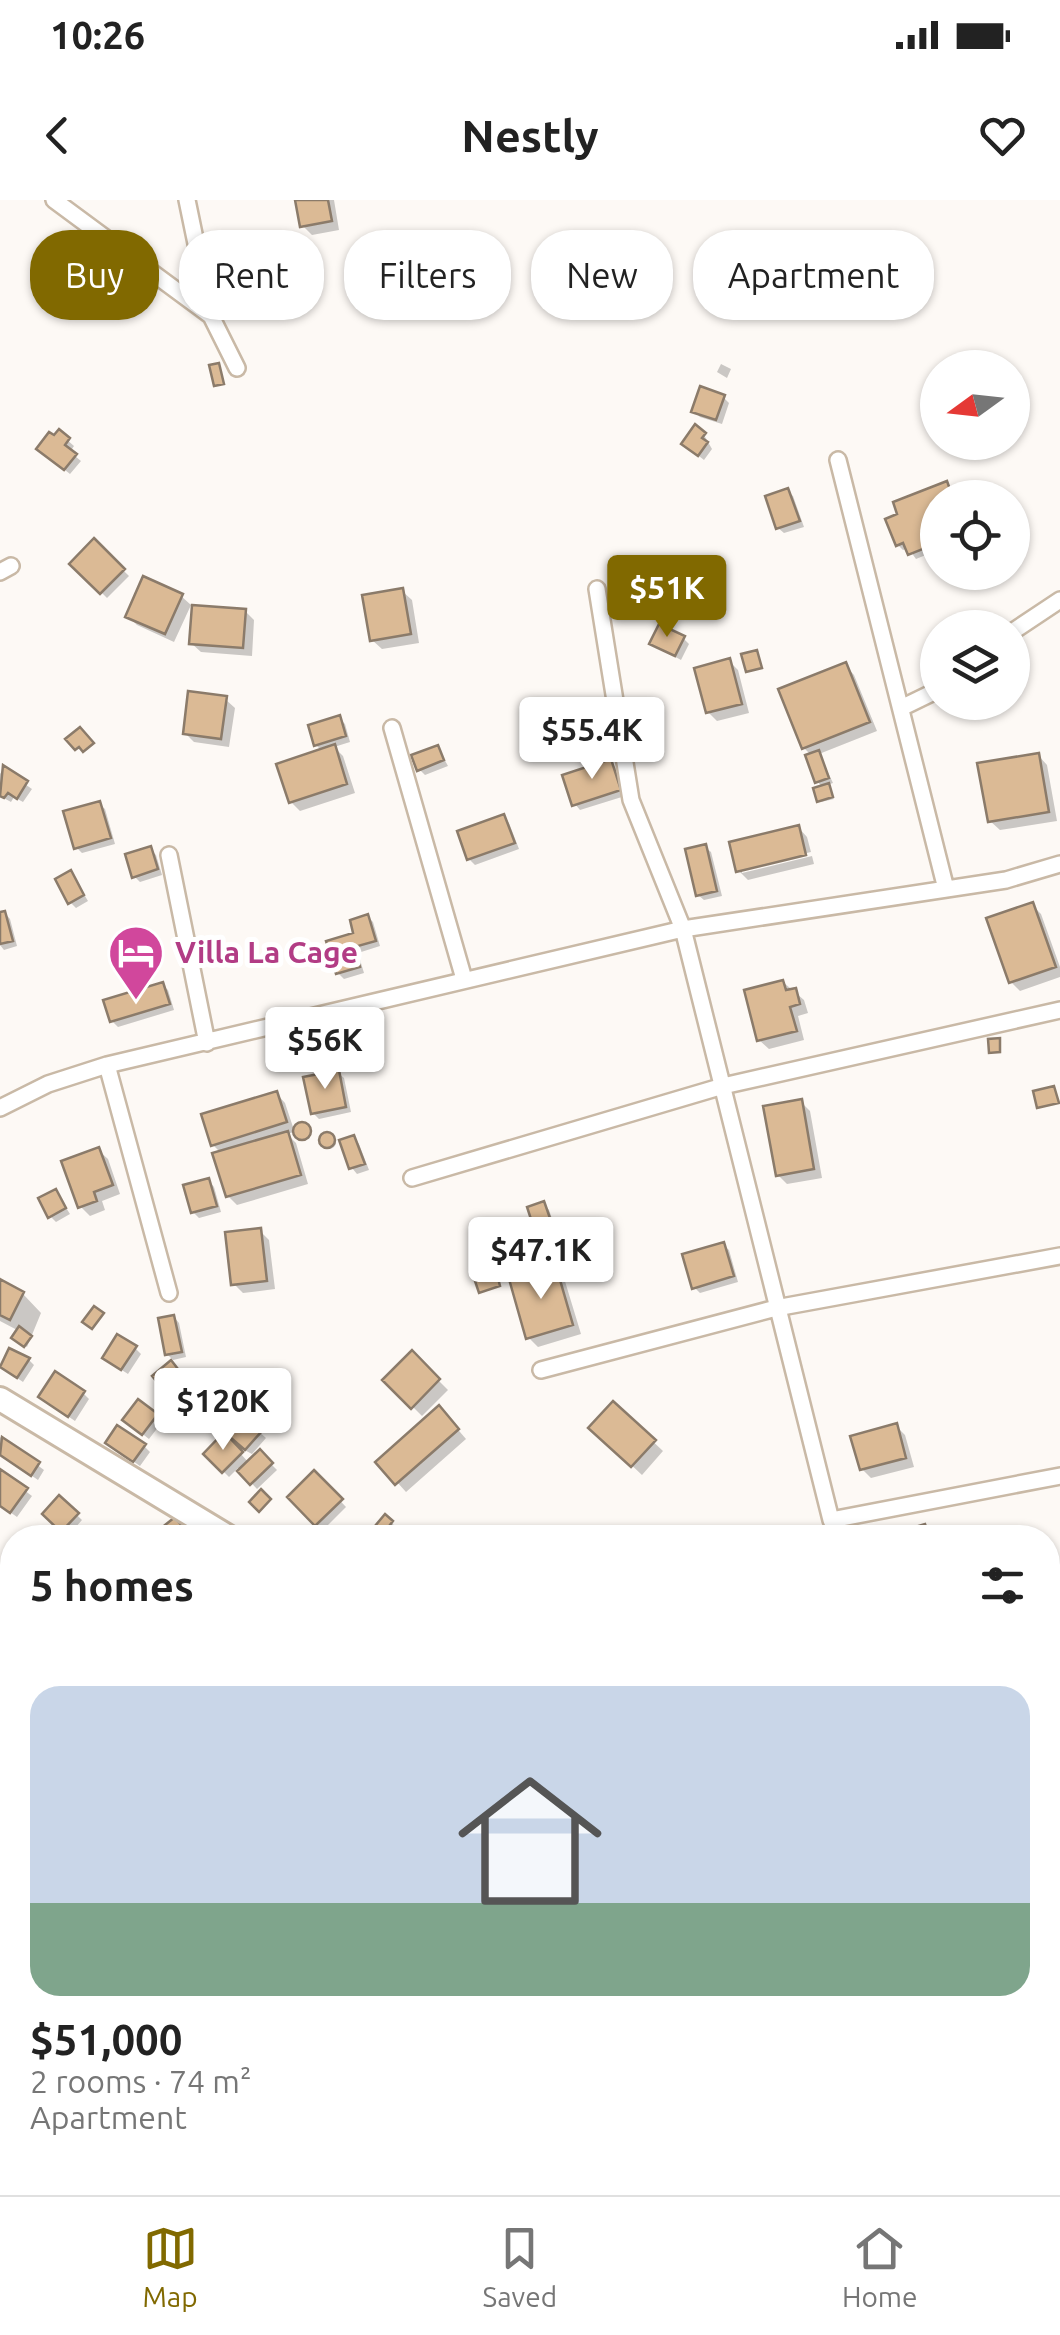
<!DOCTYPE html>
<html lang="en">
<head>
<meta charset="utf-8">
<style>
	body { margin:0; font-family:Ubuntu,sans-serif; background:#f6f6f6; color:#222; height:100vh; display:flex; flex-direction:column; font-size:38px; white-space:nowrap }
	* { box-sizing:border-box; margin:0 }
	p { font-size:32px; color:#767676 }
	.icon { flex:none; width:55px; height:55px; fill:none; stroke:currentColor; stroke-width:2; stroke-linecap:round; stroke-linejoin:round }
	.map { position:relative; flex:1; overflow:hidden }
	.panel { position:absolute; left:0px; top:1325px; width:1060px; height:670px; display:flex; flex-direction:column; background:#fff; border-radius:40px 40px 0 0; box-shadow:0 2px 8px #0004 }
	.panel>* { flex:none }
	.top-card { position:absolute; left:30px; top:30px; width:1000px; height:90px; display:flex; gap:20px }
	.needle { width:65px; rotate:255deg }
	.tools { position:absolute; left:920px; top:150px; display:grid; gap:20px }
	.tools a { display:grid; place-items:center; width:110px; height:110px; border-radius:50%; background:#fff; box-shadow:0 2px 8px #0004; font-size:50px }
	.price { position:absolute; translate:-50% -85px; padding:0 22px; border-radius:10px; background:#fff; color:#222; font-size:32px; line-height:65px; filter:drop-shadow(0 2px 5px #0008) }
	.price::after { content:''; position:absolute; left:50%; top:60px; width:30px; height:22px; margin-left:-15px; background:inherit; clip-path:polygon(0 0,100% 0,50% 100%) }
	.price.active { background:#816900; color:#fff }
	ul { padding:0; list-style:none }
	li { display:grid; align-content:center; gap:20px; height:530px; padding:0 30px }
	li span { display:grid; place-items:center; height:310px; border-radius:30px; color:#555 }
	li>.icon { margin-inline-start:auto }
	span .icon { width:180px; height:180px; fill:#fffc; stroke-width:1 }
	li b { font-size:42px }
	h2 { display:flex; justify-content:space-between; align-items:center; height:120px; padding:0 30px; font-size:42px }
	.tag { padding:0 35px; border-radius:40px; background:#fff; box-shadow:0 2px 8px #0004; font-size:35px; line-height:90px }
	.tag.active { background:#816900; color:#fff }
	.status { display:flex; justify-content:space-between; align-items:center; height:70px; padding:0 50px; background:#fff; direction:ltr }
	.status svg { height:28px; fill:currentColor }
	header { display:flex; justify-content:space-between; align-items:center; height:130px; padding:0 30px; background:#fff; font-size:45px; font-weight:700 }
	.tab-bar { display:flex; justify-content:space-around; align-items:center; height:140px; border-top:2px solid #e0e0e0; background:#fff; font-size:28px; color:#767676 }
	.tab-bar a { display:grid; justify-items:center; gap:5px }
	.tab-bar .active { color:#816900 }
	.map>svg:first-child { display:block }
	.water { fill:#76afba }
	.shadow { fill:#0003 }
	.building { fill:#dbba95; stroke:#8b7b6a; stroke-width:2.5 }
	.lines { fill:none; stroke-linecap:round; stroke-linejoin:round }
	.minor-casing { stroke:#c9b9a6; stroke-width:20 }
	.secondary-casing { stroke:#c9b9a6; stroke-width:28 }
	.minor { stroke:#fff; stroke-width:15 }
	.secondary { stroke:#fff; stroke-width:22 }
	.labels { text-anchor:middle; stroke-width:10; stroke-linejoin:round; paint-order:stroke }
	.hotel-label { font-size:30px; font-weight:bold; fill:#b23c85; stroke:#fff; text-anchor:start }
</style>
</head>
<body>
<div class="status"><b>10:26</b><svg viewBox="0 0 49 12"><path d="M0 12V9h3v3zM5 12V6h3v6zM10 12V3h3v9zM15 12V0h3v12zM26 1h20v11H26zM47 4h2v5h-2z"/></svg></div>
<header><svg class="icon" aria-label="back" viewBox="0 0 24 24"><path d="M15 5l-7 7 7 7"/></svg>Nestly<svg class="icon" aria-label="heart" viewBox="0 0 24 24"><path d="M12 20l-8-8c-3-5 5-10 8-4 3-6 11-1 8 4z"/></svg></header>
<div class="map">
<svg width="1060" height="1995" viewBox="0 0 1060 1995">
	<rect width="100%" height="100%" fill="#fdf9f5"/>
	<path class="water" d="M0,1385L12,1392V1982H1048V1938L1060,1939V1995H0Z"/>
	<path class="shadow" d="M298,0H334L339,30L312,35L303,26Z
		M100,72L122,91L100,117L83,101Z
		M721,164L731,169L727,178L717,172Z
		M723,197L729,203L722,224L700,217L694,211Z
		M59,233L74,246L70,252L81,261L70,274L45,254Z
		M704,235L712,249L704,260L690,249Z
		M946,284L955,298H938V350L916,359L908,348L903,350L898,345Z
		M787,291L793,296L804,327L784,333L778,328Z
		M94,342L129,376L107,398L73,364Z
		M402,391L412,400L419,443L382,449L372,440Z
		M181,396L191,405L174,442L137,425L128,416Z
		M245,411L254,420L252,456L201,452L191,443Z
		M683,438L689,444L681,460L652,444Z
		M729,461L738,470L749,513L717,521L708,512Z
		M845,465L854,475L877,531L819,554L833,583L827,585L834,599L821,602L823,588L817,581L812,556L804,548Z
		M225,499L235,508L229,547L194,542L185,533Z
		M339,518L345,524L350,542L334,547L343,556L355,593L300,611L291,602L322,551L316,545Z
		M438,548L448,566L425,575L419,569Z
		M1038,555L1047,565L1057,621L1000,630L990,621Z
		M610,562L616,568L625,596L580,610L575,604Z
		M3,569L32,589L23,602L14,597L11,602L0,596V574Z
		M99,604L105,609L115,644L82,653L77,648Z
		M504,617L509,623L519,649L475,665L469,659Z
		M798,627L807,637L811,652L742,668V673L812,656L814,664L748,680L739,671L732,644Z
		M705,647L711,652L722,696L704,700L698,695Z
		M150,649L156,655L162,675L140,682L134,676Z
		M71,673L88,701L76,708L70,702Z
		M1032,705L1041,714L1060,767V777L1020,791L1011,782Z
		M5,713L10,719L17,746L4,750L0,745V715Z
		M368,717L373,722L380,746L358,753L364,773L344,779L338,773Z
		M783,782L804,800L808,813L798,816L804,840L769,849L759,840Z
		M162,785L168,790L174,810L118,827L112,821Z
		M338,873L344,878L351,912L319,919L313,913Z
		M276,893L285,903L294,930L303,925L311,932L309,939L303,940L298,931L287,934L296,943L308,984L237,1005L228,996L221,953L213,945Z
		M801,902L810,911L822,978L787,984L778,975Z
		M322 942a7 7 0 1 1 14 0a7 7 0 1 1-14 0Z
		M354,938L359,944L369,970L357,974L352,968Z
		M98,950L108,959L120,994L102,1001L105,1010L90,1016L81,1007Z
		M209,981L214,987L221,1012L199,1018L193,1012Z
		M56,992L70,1014L56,1022L50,1016Z
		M544,1004L549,1010L563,1050L549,1054L543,1049Z
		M260,1031L269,1040L275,1089L243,1093L234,1084Z
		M723,1045L729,1050L738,1082L700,1093L694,1087Z
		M555,1068L564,1078L581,1134L538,1147L529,1138Z
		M0,1082L23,1094L41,1113L27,1147L14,1138L19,1131L0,1121Z
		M174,1117L179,1123L186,1157L173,1160L167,1154Z
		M135,1148L141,1154L128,1174L111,1163Z
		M412,1154L448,1190L422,1216L386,1180Z
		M29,1160L34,1165L23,1182L7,1171Z
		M176,1169L189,1185L174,1197L168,1192Z
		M83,1193L89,1199L75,1221L47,1202Z
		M613,1204L663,1251L642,1275L592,1228Z
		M234,1209L266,1238L252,1254L231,1243L249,1263L260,1253L277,1270L257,1289L238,1268L229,1277L206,1254L228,1232Z
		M156,1216L162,1222L149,1239L131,1225Z
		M448,1218L466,1239L406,1292L379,1262Z
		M896,1226L905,1235L914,1267L871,1278L862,1269Z
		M0,1237L44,1270L38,1280L0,1254Z
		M144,1246L150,1252L140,1266L114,1248Z
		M0,1272L32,1296L17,1317L0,1305Z
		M314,1273L346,1307L323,1330L290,1297Z
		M59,1298L82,1320L68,1336L45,1314Z
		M385,1317L397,1328L390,1338H368Z"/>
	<path class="building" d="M295,0H328L332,21L300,27Z
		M100,69L118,84L93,113L80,101L88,92L84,88Z
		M219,163L224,184L214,186L209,165Z
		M700,186L725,195L716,220L691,212Z
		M695,224L706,233L702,238L708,242L698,256L681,244Z
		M59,229L70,238L65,245L77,254L64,270L36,249L49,232L54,235Z
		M947,281L953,298H938V343L908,355L903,343L896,346L885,319L897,314L893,302Z
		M788,288L800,321L776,329L765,296Z
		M94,338L125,369L100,394L69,364Z
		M143,376L183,394L165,434L125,417Z
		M403,388L411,434L370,441L362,395Z
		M192,405L246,409L243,448L189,444Z
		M659,424L685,436L675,456L649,444Z
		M757,450L762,468L746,472L741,454Z
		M730,458L742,504L706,513L694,468Z
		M846,462L870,522L802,549L778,489Z
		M188,491L227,496L221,539L183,534Z
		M340,515L346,536L314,546L308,525Z
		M80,527L94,543L83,552L79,547L75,550L65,539Z
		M335,544L347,584L289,603L276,564Z
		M438,545L444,560L417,571L411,555Z
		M819,550L829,578L815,583L805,555Z
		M1039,553L1049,612L988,622L977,563Z
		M611,559L621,590L572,606L562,575Z
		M3,565L28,581L17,599L8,593L4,598L0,596Z
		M829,583L833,597L817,602L813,588Z
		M100,601L111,638L74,649L63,611Z
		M504,614L515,643L467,660L457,631Z
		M799,625L806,655L736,672L729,642Z
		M706,644L717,691L696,696L685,649Z
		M151,646L158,669L132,678L125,654Z
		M71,670L84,695L68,704L55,679Z
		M1033,702L1056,767L1009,783L986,718Z
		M5,711L13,741L0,744V712Z
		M368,714L376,741L354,747L360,767L336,774L326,741L353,733L350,720Z
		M783,780L786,790L796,788L800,804L790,807L797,831L757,841L744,790Z
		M163,782L170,804L110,822L103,800Z
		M1000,838V852L989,853L988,839Z
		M339,870L346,907L311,914L303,877Z
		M1054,886L1059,903L1037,908L1033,891Z
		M277,891L287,922L211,946L201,914Z
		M802,899L814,969L776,976L763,906Z
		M293 931a9 9 0 1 1 18 0a9 9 0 1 1-18 0Z
		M288,931L301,975L226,997L212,953Z
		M319 940a8 8 0 1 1 16 0a8 8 0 1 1-16 0Z
		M354,935L365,964L349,969L339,940Z
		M99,947L113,985L94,992L97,1001L78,1008L61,961Z
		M209,978L217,1006L191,1013L183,985Z
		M56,989L66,1008L48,1018L38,998Z
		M544,1001L559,1044L541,1050L527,1007Z
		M261,1028L267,1081L231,1085L225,1032Z
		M724,1042L734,1076L692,1089L682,1054Z
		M556,1066L573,1125L526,1139L509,1079Z
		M497,1074L500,1086L479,1093L475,1081Z
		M0,1079L24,1092L10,1120L0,1115Z
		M94,1106L104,1113L92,1129L82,1122Z
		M174,1115L182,1152L165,1155L158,1118Z
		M19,1126L32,1136L24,1147L11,1138Z
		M117,1134L137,1146L121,1170L102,1158Z
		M9,1148L30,1158L17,1178L0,1167Z
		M412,1150L440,1179L411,1209L382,1180Z
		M171,1160L185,1178L167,1194L152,1176Z
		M55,1171L85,1191L68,1217L38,1197Z
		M138,1199L158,1214L142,1235L122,1220Z
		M613,1201L656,1240L631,1267L588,1228Z
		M233,1205L262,1231L245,1250L216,1225Z
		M439,1205L459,1229L395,1285L375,1262Z
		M897,1223L906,1258L860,1270L850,1236Z
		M117,1225L146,1244L133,1262L105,1243Z
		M224,1232L243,1252L222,1273L203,1254Z
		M2,1237L40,1262L31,1276L0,1255Z
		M260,1249L273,1263L250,1285L237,1271Z
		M0,1269L28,1288L10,1313L0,1306Z
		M314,1270L343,1299L315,1326L287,1297Z
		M261,1289L271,1299L259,1312L249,1302Z
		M59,1295L79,1313L61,1332L42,1314Z
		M385,1314L393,1321L380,1338H365Z
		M175,1317L190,1336L159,1338L155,1333Z
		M925,1324L930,1338H882V1337Z
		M1060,1875V1919L1048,1910V1891Z"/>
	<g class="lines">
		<g class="minor-casing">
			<path id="minor" d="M54,0L211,116
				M187,0L211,116L237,168
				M838,260L946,689
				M0,372L11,366
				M597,389L631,600L683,729L831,1320L839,1338
				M1012,432L1060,400
				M901,508L938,490
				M392,528L464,779
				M169,655L207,843
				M107,865L169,1093
				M0,908L48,884L107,865L683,729L1006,680L1060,664
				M412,978L723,886L1060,810
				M541,1170L776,1108L1060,1056
				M831,1320L1060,1276
				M1048,1464L1060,1465"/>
		</g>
		<g class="secondary-casing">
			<path id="secondary" d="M0,1199L230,1338
				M1048,1738L1060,1745"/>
		</g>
		<use href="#minor" class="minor"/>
		<use href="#secondary" class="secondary"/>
	</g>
	<defs>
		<g id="hotel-pin" transform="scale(2.875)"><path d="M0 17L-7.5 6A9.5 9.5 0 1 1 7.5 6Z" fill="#d1479c" stroke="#fff"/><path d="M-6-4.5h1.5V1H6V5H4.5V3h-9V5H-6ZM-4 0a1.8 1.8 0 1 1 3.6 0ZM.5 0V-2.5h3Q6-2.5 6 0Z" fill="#fff"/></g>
	</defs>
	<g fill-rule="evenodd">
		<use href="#hotel-pin" x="136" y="753"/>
	</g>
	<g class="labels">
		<g class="hotel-label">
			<text x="175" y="763">Villa La Cage</text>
		</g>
	</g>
</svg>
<div class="tools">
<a><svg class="needle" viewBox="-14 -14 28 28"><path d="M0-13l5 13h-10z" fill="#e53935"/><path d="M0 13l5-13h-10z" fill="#767676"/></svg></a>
<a><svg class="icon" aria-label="locate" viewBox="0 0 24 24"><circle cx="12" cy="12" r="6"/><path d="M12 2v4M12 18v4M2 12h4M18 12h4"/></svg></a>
<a><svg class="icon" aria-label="layers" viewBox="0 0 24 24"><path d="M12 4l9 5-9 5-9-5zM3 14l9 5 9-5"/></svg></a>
</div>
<b class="price active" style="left:667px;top:440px">$51K</b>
<b class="price" style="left:592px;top:582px">$55.4K</b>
<b class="price" style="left:325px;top:892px">$56K</b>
<b class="price" style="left:541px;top:1102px">$47.1K</b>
<b class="price" style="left:223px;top:1253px">$120K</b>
<div class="top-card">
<a class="tag active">Buy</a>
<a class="tag">Rent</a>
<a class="tag">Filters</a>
<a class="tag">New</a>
<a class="tag">Apartment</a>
</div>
<section class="panel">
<h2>5 homes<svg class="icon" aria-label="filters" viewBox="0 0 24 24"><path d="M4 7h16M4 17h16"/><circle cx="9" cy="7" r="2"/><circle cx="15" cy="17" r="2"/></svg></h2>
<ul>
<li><span style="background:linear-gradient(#c9d6e8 70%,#7fa58c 0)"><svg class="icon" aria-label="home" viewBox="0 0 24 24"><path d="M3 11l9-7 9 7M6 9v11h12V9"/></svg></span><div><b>$51,000</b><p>2 rooms · 74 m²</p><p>Apartment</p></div></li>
</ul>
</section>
</div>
<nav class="tab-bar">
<a class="active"><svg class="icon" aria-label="map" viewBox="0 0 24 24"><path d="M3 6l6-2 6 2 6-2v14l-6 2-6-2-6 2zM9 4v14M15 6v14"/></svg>Map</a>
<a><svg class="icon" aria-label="saved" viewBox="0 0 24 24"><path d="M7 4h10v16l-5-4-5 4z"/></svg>Saved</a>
<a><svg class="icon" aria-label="home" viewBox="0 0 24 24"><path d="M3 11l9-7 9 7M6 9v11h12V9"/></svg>Home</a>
</nav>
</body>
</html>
